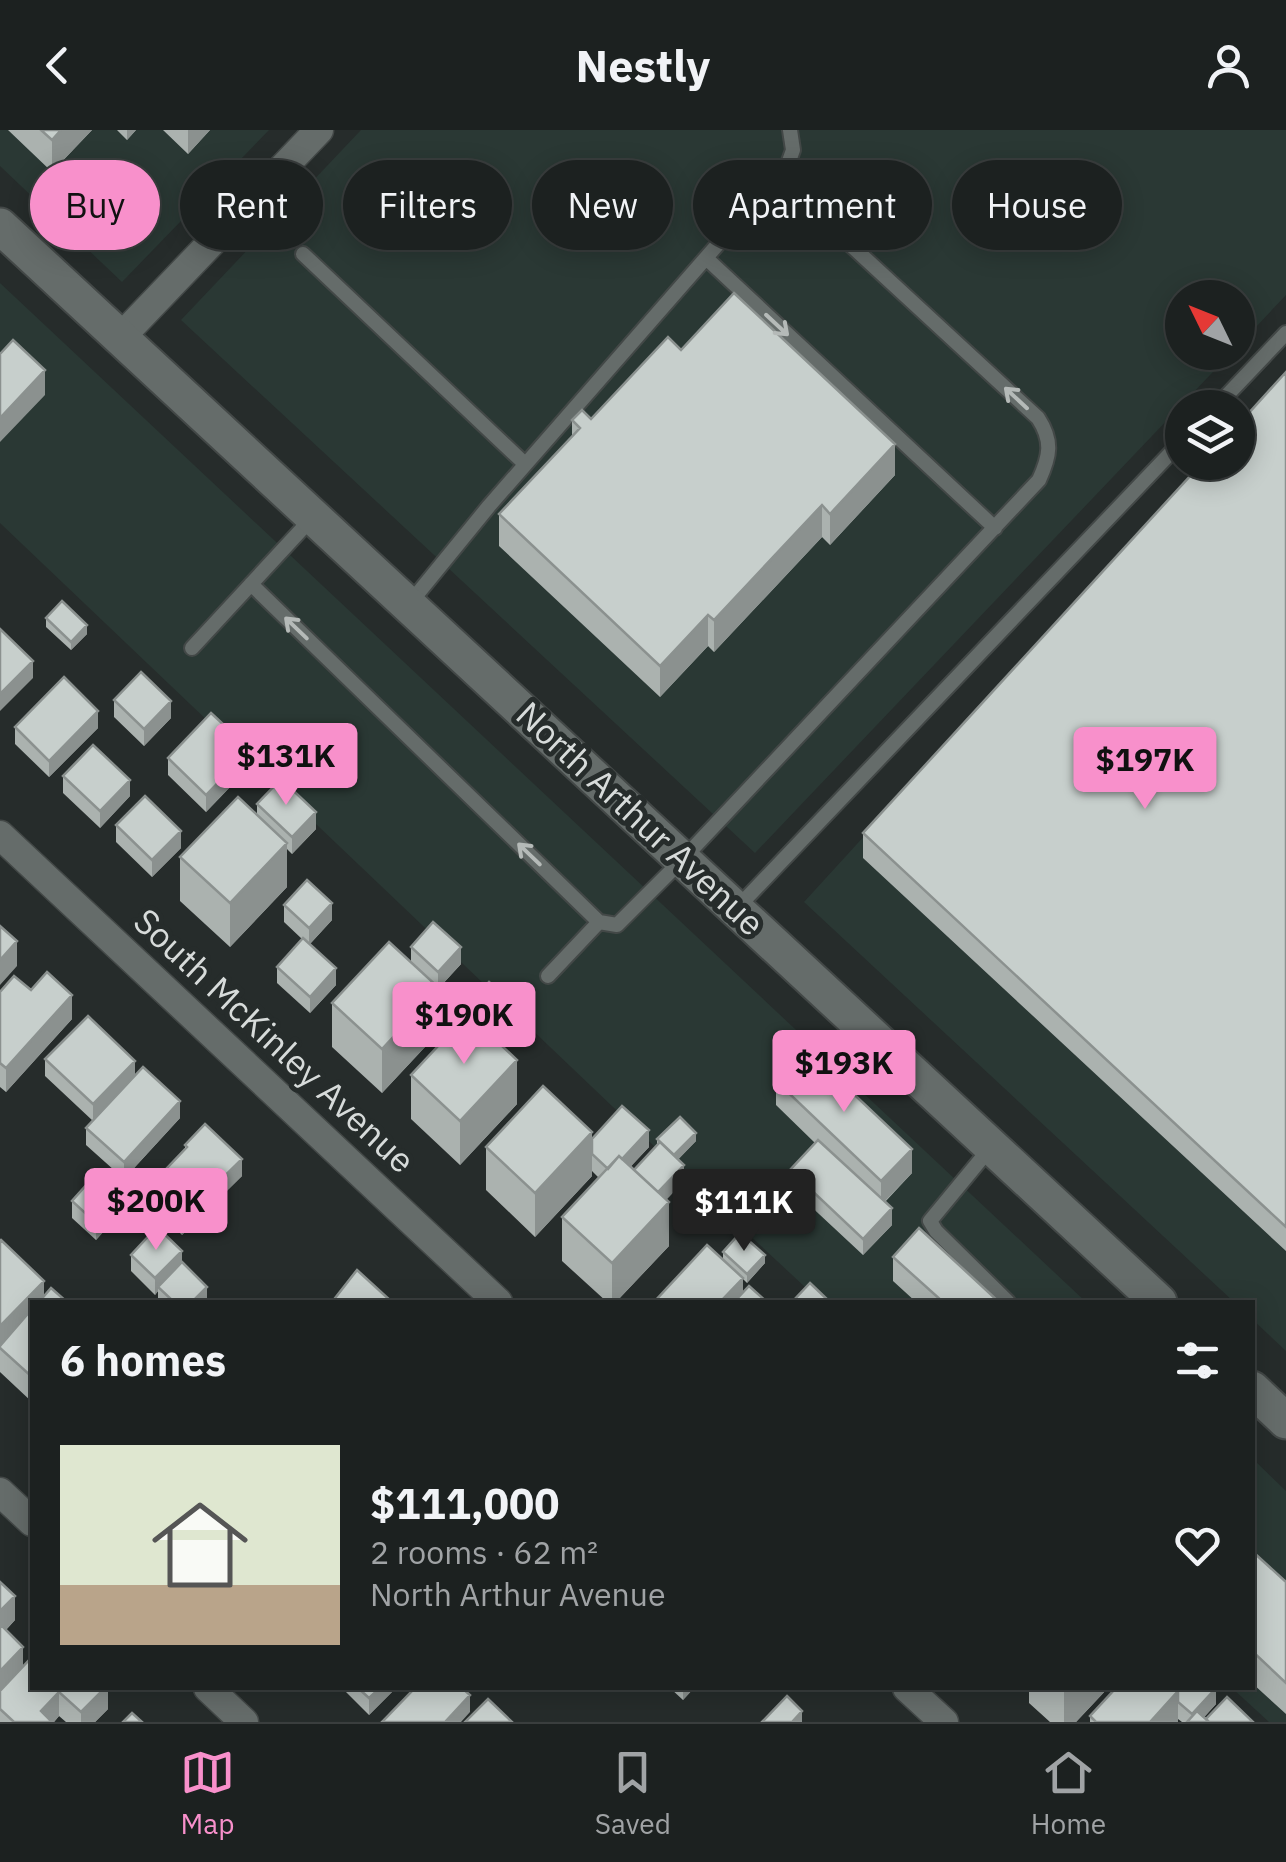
<!DOCTYPE html>
<html lang="en">
<head>
<meta charset="utf-8">
<style>
	body { margin:0; font-family:"IBM Plex Sans",sans-serif; background:#292e2d; color:#f1f3f6; height:100vh; display:flex; flex-direction:column; font-size:38px; white-space:nowrap }
	* { box-sizing:border-box; margin:0 }
	p { font-size:32px; color:#a0a3a5 }
	.icon { flex:none; width:55px; height:55px; fill:none; stroke:currentColor; stroke-width:2; stroke-linecap:round; stroke-linejoin:round }
	.map { position:relative; flex:1; overflow:hidden }
	.side { position:absolute; left:30px; top:1170px; width:1225px; height:390px; display:flex; flex-direction:column; background:#1c2120; border-radius:0px; box-shadow:0 5px 25px #0003,0 0 0 2px #3a3e3e }
	.side>* { flex:none }
	.banner { position:absolute; left:30px; top:30px; width:1228px; height:90px; display:flex; gap:20px }
	.needle { width:65px; rotate:313deg }
	.buttons { position:absolute; left:1165px; top:150px; display:grid; gap:20px }
	.buttons a { display:grid; place-items:center; width:90px; height:90px; border-radius:50%; background:#1c2120; box-shadow:0 5px 25px #0003,0 0 0 2px #3a3e3e; font-size:50px }
	.price { position:absolute; translate:-50% -85px; padding:0 22px; border-radius:10px; background:#f890cb; color:#111; font-size:32px; line-height:65px; filter:drop-shadow(0 2px 5px #0008) }
	.price::after { content:''; position:absolute; left:50%; top:60px; width:30px; height:22px; margin-left:-15px; background:inherit; clip-path:polygon(0 0,100% 0,50% 100%) }
	.price.on { background:#222; color:#fff }
	ul { padding:0; list-style:none }
	li { display:flex; align-items:center; gap:30px; height:250px; padding:0 30px }
	li span { display:grid; place-items:center; flex:none; width:280px; height:200px; border-radius:0px; color:#555 }
	li>.icon { margin-inline-start:auto }
	span .icon { width:120px; height:120px; fill:#fffc; stroke-width:1 }
	li b { font-size:42px }
	h2 { display:flex; justify-content:space-between; align-items:center; height:120px; padding:0 30px; font-size:42px }
	.pill { padding:0 35px; border-radius:45px; background:#1c2120; box-shadow:0 5px 25px #0003,0 0 0 2px #3a3e3e; font-size:35px; line-height:90px }
	.pill.on { background:#f890cb; color:#111 }
	header { display:flex; justify-content:space-between; align-items:center; height:130px; padding:0 30px; background:#1c2120; font-size:45px; font-weight:700 }
	.tabs { display:flex; justify-content:space-around; align-items:center; height:140px; border-top:2px solid #3a3e3e; background:#1c2120; font-size:28px; color:#a0a3a5 }
	.tabs a { display:grid; justify-items:center; gap:5px }
	.tabs .on { color:#f890cb }
	.map>svg:first-child { display:block }
	.built { fill:#2a3834 }
	.lines { fill:none; stroke-linecap:round; stroke-linejoin:round }
	.service-casing { stroke:#434847; stroke-width:18 }
	.minor-casing { stroke:#434847; stroke-width:31 }
	.tertiary-casing { stroke:#434847; stroke-width:39 }
	.service { stroke:#656c6a; stroke-width:14 }
	.minor { stroke:#656c6a; stroke-width:28 }
	.tertiary { stroke:#656c6a; stroke-width:35 }
	.wall { fill:#abb2af }
	.shaded-wall { fill:#8b918f }
	.building { fill:#c7cfcc; stroke:#8b918f; stroke-width:2.5 }
	.oneway { stroke:#b5bab8 }
	.labels { text-anchor:middle; stroke-width:10; stroke-linejoin:round; paint-order:stroke }
	.street-label { font-size:35px; fill:#d7dbda; stroke:#262c2b }
</style>
</head>
<body>
<header><svg class="icon" aria-label="back" viewBox="0 0 24 24"><path d="M15 5l-7 7 7 7"/></svg>Nestly<svg class="icon" aria-label="person" viewBox="0 0 24 24"><circle cx="12" cy="8" r="4"/><path d="M4 21q1-7 8-7t8 7"/></svg></header>
<div class="map">
<svg width="1286" height="1592" viewBox="0 0 1286 1592">
	<rect width="100%" height="100%" fill="#262c2b"/>
	<path class="built" d="M0,0H269L122,152L0,36Z
		M361,0H1286V165L1238,216V168H1182V222L1231,223L755,723L181,190Z
		M0,153L1086,1172H821L655,1017L0,393Z
		M1286,244V1221L1253,1190L1252,1172H1234L804,772L1205,333L1238,332Z
		M1253,1329L1286,1361V1592H1269L1232,1558H1252Z"/>
	<g class="lines">
		<g class="service-casing">
			<path id="service" d="M303,124L525,334
				M706,128L995,398
				M1215,278L1286,203
				M251,454L599,792L617,795L683,729L1039,350C1050,326 1053,311 1038,288L777,47
				M410,473L489,376L788,34L793,20L790,0
				M192,518L313,387
				M738,777L1182,311
				M548,846L599,792
				M991,1017L930,1091L936,1101L1008,1172"/>
		</g>
		<g class="minor-casing">
			<path id="minor" d="M120,208L319,0
				M0,705L498,1172
				M0,1362L32,1392
				M208,1558L244,1592
				M907,1558L944,1592"/>
		</g>
		<g class="tertiary-casing">
			<path id="tertiary" d="M0,96L1159,1172
				M1252,1259L1286,1291"/>
		</g>
		<use href="#service" class="service"/>
		<use href="#minor" class="minor"/>
		<use href="#tertiary" class="tertiary"/>
	</g>
	<path class="wall" d="M8,0H92L52,42Z
		M117,0H136L127,10Z
		M163,0H210L188,24Z
		M681,220L895,345L830,415L822,407L714,522L708,516L660,567L499,416V384L572,306V290L591,289Z
		M1286,242V1121L863,728V703Z
		M46,488L87,504L71,520L46,497Z
		M114,570L171,588L144,616L114,587Z
		M15,597L98,598L49,647L15,614Z
		M238,625L228,634L232,655L206,682L168,645V628Z
		M63,646L130,666L100,698L63,663Z
		M257,674L316,699L292,724L287,719V757L230,817L180,771V727L257,685Z
		M116,695L181,718L152,747L116,712Z
		M284,775L332,790L310,814L336,855L310,883L277,853V837L302,809L284,792Z
		M411,817L461,834L439,858V902L382,963L332,917V873L411,832Z
		M0,862L72,889L6,962L0,957Z
		M452,892H515L497,912L517,974L460,1035L411,989V945L452,901Z
		M45,929L135,946L180,988L124,1049L86,1015V998L93,991L45,946Z
		M776,951L912,1043L885,1072L892,1095L863,1125L790,1057V1040L815,1013L776,975Z
		M592,1009L649,1017L630,1037L634,1040L657,1016V1009L696,1011L678,1029L684,1051L666,1070L669,1116L616,1172H607L562,1131V1087L599,1048L592,1041V1046L535,1107L486,1060V1017Z
		M185,1015L242,1046L182,1105L149,1073V1057L185,1019Z
		M72,1071L122,1081L96,1110L72,1088Z
		M0,1111L44,1167L67,1172H32V1272L0,1242Z
		M723,1122L765,1133L747,1153L743,1149V1163L654,1172L723,1130Z
		M131,1125L182,1133L207,1172H158V1161L155,1165L131,1141Z
		M893,1127L999,1172H916L893,1151Z
		M1252,1421L1286,1452V1584L1252,1553Z
		M0,1452L15,1490L6,1500L23,1536L108,1558V1579L95,1592H66L59,1586L54,1592H0Z
		M342,1558H396L369,1585Z
		M670,1558H694L683,1570Z
		M1029,1558H1108L1076,1592H1050L1029,1573Z
		M1116,1558L1216,1574L1204,1587L1206,1589L1253,1592H1182L1178,1589V1592H1090V1586Z"/>
	<path class="shaded-wall" d="M61,0H92L52,42V10Z
		M127,0H136L127,10Z
		M188,0H210L188,24Z
		M45,240V265L0,312V288Z
		M895,314V345L830,415V384Z
		M822,375V407L714,522V490Z
		M708,485V516L660,567V536Z
		M87,495V504L71,520V512Z
		M33,531V548L0,581V564Z
		M171,571V588L144,616V599Z
		M98,581V598L49,647V631Z
		M238,608V625L220,643V627Z
		M232,638V655L206,682V665Z
		M130,650V666L100,698V681Z
		M316,682V699L292,724V707Z
		M181,701V718L152,747V730Z
		M287,713V757L230,817V773Z
		M332,773V790L309,815V798Z
		M17,811V836L0,855V830Z
		M461,817V834L439,858V902L382,963V919L438,858V842Z
		M336,838V855L310,883V867Z
		M72,865V889L6,962V938Z
		M515,876V892L478,932V916Z
		M517,930V974L460,1035V991Z
		M135,931V948L93,991V974Z
		M180,971V988L124,1049V1032Z
		M649,1000V1017L611,1058V1042Z
		M592,1002V1046L535,1107V1063Z
		M696,1003V1011L674,1034V1025Z
		M912,1019V1043L881,1075V1051Z
		M242,1029V1046L182,1105V1088Z
		M684,1035V1051L645,1092V1075Z
		M122,1065V1081L96,1110V1093Z
		M669,1072V1116L616,1172H612V1133Z
		M892,1078V1095L863,1125V1109Z
		M182,1121V1137L158,1157V1161L155,1165V1148Z
		M765,1125V1133L747,1153V1144Z
		M743,1148V1172H720Z
		M44,1151V1172H32V1187L0,1218V1196Z
		M207,1157V1172H192Z
		M15,1466V1490L0,1506V1481Z
		M23,1517V1541L0,1565V1541Z
		M105,1558H108V1579L95,1592H81V1582Z
		M380,1558H396L369,1585V1568Z
		M683,1558H694L683,1570Z
		M1067,1558H1108L1076,1592H1064V1561Z
		M1216,1558V1574L1200,1592H1192V1584Z
		M1178,1561V1592H1150Z
		M59,1562V1586L54,1592H41V1581Z
		M470,1565V1582L461,1592H445Z
		M802,1581V1592H792Z"/>
	<path class="building" d="M41,0H61L52,10Z
		M734,163L895,314L830,384L822,375L714,490L708,485L660,536L499,384L580,298L572,290L582,280L591,289L668,207L681,220Z
		M13,210L45,240L0,288V224Z
		M1286,242V1097L863,703L1203,332H1238V295Z
		M62,471L87,495L71,512L46,488Z
		M0,499L33,531L0,564Z
		M141,542L171,571L144,599L114,570Z
		M64,547L98,581L49,631L15,597Z
		M211,583L238,608L220,627L232,638L206,665L168,628Z
		M93,615L130,650L100,681L63,646Z
		M281,649L316,682L292,707L257,674Z
		M145,666L181,701L152,730L116,695Z
		M238,667L287,713L230,773L180,727Z
		M307,750L332,773L309,798L284,775Z
		M433,792L461,817L438,842L411,817Z
		M0,796L17,811L0,830Z
		M303,808L336,838L310,867L277,837Z
		M389,812L439,858L382,919L332,873Z
		M47,842L72,865L6,938L0,933V862L14,846L31,860Z
		M489,852L515,876L489,904L468,884L457,896L452,892Z
		M468,884L517,930L460,991L411,945Z
		M88,886L135,931L93,974L45,929Z
		M806,919L912,1019L881,1051L776,951Z
		M143,937L180,971L124,1032L86,998Z
		M543,956L592,1002L535,1063L486,1017Z
		M622,976L649,1000L622,1029L619,1026L608,1039L592,1024V1009Z
		M680,987L696,1003L674,1025L657,1009Z
		M205,994L242,1029L182,1088L149,1057L187,1017L185,1015Z
		M818,1010L892,1078L863,1109L790,1040Z
		M660,1012L684,1035L658,1062L634,1040Z
		M619,1026L669,1072L612,1133L562,1087Z
		M97,1043L122,1065L96,1093L72,1071Z
		M157,1097L182,1121L155,1148L131,1125Z
		M919,1098L999,1172H943L893,1127Z
		M740,1103L765,1125L747,1144L723,1122Z
		M1,1110L44,1151L0,1196V1111Z
		M707,1115L743,1148L720,1172H654Z
		M182,1132L207,1157L192,1172H174L158,1157Z
		M357,1140L392,1172H332Z
		M810,1153L830,1172H792Z
		M749,1156L767,1172H734Z
		M51,1158L67,1172H39Z
		M32,1179V1247L0,1218V1216Z
		M1252,1421L1286,1452V1553L1252,1521Z
		M0,1452L15,1466L0,1481Z
		M0,1494L23,1517L0,1541Z
		M32,1527V1558H105L81,1582L59,1562L41,1581L52,1592H14L0,1579V1561Z
		M358,1558H380L369,1568Z
		M415,1558H462L470,1565L445,1592H382Z
		M1116,1558H1174L1178,1561L1150,1592H1096L1090,1586Z
		M1174,1558H1216L1192,1584L1178,1572V1561Z
		M787,1566L802,1581L792,1592H762Z
		M1227,1567L1253,1592H1209L1206,1589Z
		M488,1569L512,1592H465Z
		M1197,1581L1209,1592H1187Z
		M132,1583L142,1592H123Z"/>
	<defs><path id="oneway-shaft" d="M-6 0H5M1.5-3L5.5 0L1.5 3" fill="none" stroke-width="1.6" stroke-linecap="round" stroke-linejoin="round" transform="scale(2.5)"/></defs>
	<g class="oneway">
		<use href="#oneway-shaft" transform="translate(777 195) rotate(43)"/>
		<use href="#oneway-shaft" transform="translate(1016 268) rotate(-137)"/>
		<use href="#oneway-shaft" transform="translate(296 498) rotate(-136)"/>
		<use href="#oneway-shaft" transform="translate(529 724) rotate(-136)"/>
	</g>
	<g class="labels">
		<g class="street-label">
			<text transform="translate(640 689) rotate(43)" y="12">North Arthur Avenue</text>
			<text transform="translate(274 911) rotate(43)" y="12">South McKinley Avenue</text>
		</g>
	</g>
</svg>
<div class="buttons">
<a><svg class="needle" viewBox="-14 -14 28 28"><path d="M0-13l5 13h-10z" fill="#e53935"/><path d="M0 13l5-13h-10z" fill="#a0a3a5"/></svg></a>
<a><svg class="icon" aria-label="layers" viewBox="0 0 24 24"><path d="M12 4l9 5-9 5-9-5zM3 14l9 5 9-5"/></svg></a>
</div>
<b class="price" style="left:286px;top:678px">$131K</b>
<b class="price" style="left:1145px;top:682px">$197K</b>
<b class="price" style="left:464px;top:937px">$190K</b>
<b class="price" style="left:844px;top:985px">$193K</b>
<b class="price" style="left:156px;top:1123px">$200K</b>
<b class="price on" style="left:744px;top:1124px">$111K</b>
<div class="banner">
<a class="pill on">Buy</a>
<a class="pill">Rent</a>
<a class="pill">Filters</a>
<a class="pill">New</a>
<a class="pill">Apartment</a>
<a class="pill">House</a>
</div>
<section class="side">
<h2>6 homes<svg class="icon" aria-label="filters" viewBox="0 0 24 24"><path d="M4 7h16M4 17h16"/><circle cx="9" cy="7" r="2"/><circle cx="15" cy="17" r="2"/></svg></h2>
<ul>
<li><span style="background:linear-gradient(#dfe7d0 70%,#b9a48a 0)"><svg class="icon" aria-label="home" viewBox="0 0 24 24"><path d="M3 11l9-7 9 7M6 9v11h12V9"/></svg></span><div><b>$111,000</b><p>2 rooms · 62 m²</p><p>North Arthur Avenue</p></div><svg class="icon" aria-label="heart" viewBox="0 0 24 24"><path d="M12 20l-8-8c-3-5 5-10 8-4 3-6 11-1 8 4z"/></svg></li>
</ul>
</section>
</div>
<nav class="tabs">
<a class="on"><svg class="icon" aria-label="map" viewBox="0 0 24 24"><path d="M3 6l6-2 6 2 6-2v14l-6 2-6-2-6 2zM9 4v14M15 6v14"/></svg>Map</a>
<a><svg class="icon" aria-label="saved" viewBox="0 0 24 24"><path d="M7 4h10v16l-5-4-5 4z"/></svg>Saved</a>
<a><svg class="icon" aria-label="home" viewBox="0 0 24 24"><path d="M3 11l9-7 9 7M6 9v11h12V9"/></svg>Home</a>
</nav>
</body>
</html>
